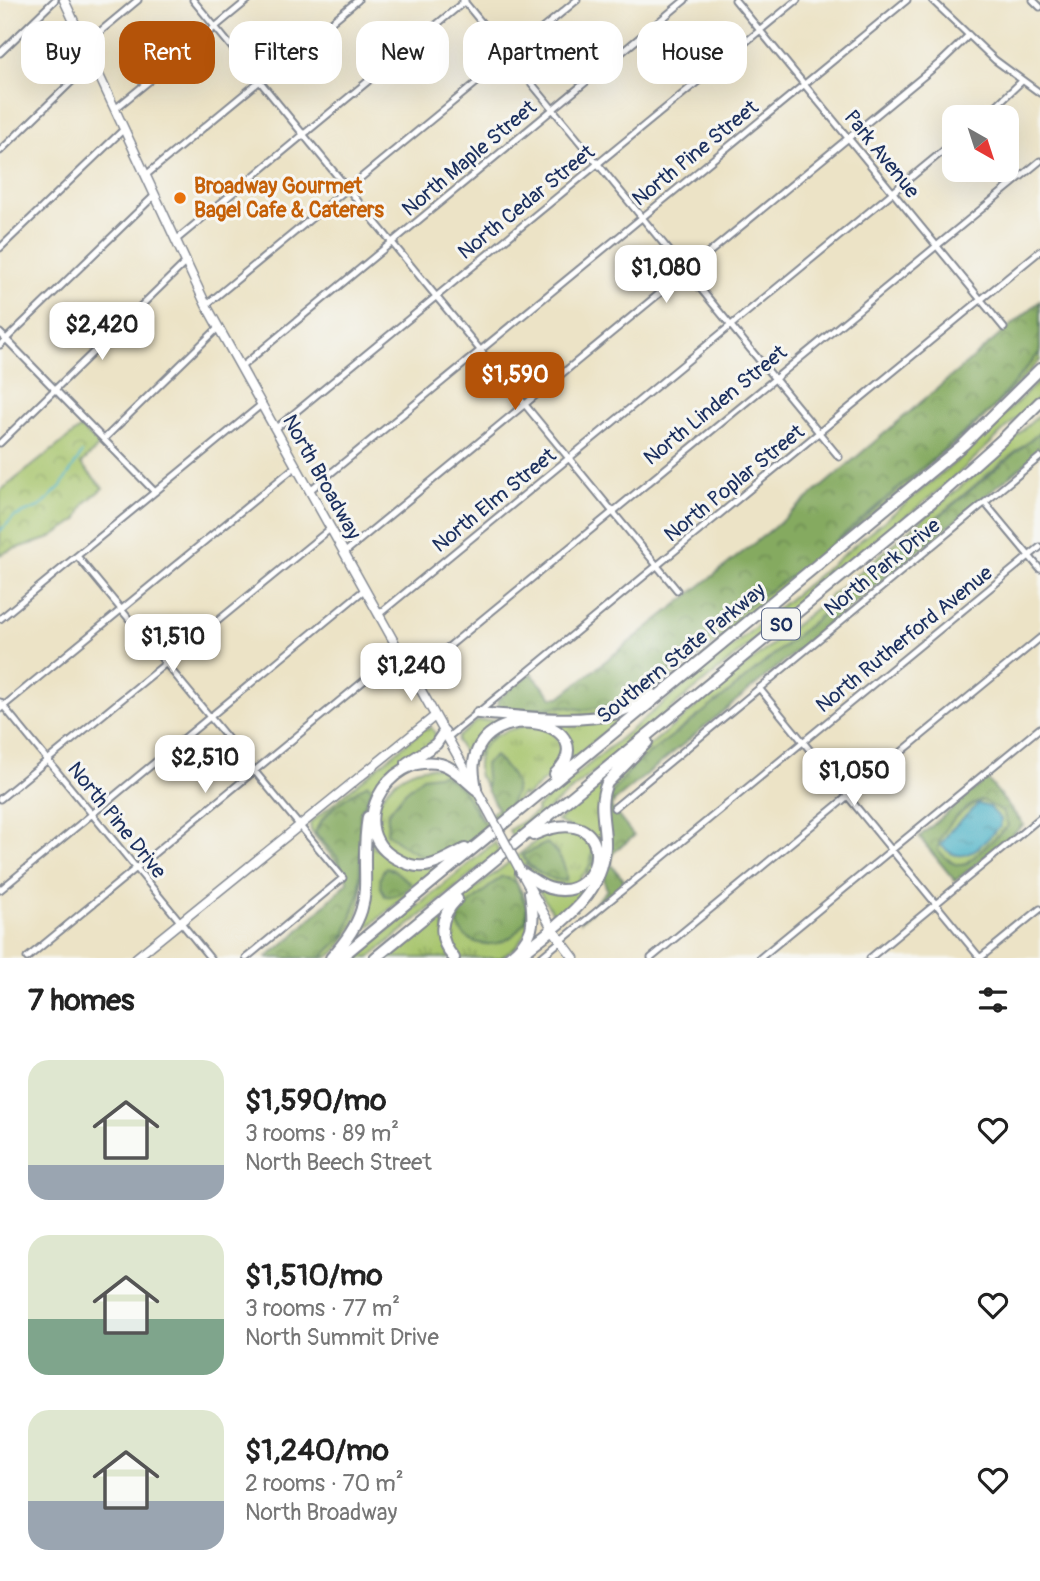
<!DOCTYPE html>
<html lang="en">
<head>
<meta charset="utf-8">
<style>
	body { margin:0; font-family:Pangolin,sans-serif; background:#f2f2f2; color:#222; height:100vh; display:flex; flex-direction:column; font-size:26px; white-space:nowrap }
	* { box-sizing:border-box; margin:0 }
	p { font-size:23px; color:#767676 }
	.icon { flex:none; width:38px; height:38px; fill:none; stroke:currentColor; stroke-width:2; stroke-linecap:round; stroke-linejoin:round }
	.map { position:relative; height:958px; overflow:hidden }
	.panel { display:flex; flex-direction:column; background:#fff; flex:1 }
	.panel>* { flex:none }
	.banner { position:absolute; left:21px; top:21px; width:999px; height:63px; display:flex; gap:14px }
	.needle { width:46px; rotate:141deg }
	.tools { position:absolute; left:942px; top:105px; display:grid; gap:14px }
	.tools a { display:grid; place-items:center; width:77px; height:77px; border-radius:14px; background:#fff; box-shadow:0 7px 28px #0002; font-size:35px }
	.price { position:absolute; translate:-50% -60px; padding:0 16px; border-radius:14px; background:#fff; color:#222; font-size:23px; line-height:46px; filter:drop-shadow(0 2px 4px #0008) }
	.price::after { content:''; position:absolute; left:50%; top:42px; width:21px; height:16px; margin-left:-10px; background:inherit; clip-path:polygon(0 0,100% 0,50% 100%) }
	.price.current { background:#b45309; color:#fff }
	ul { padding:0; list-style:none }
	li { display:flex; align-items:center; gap:21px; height:175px; padding:0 28px }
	li span { display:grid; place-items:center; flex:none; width:196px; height:140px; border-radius:21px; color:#555 }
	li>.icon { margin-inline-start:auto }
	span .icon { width:84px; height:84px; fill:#fffc; stroke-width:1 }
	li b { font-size:30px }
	h2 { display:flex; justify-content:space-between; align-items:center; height:84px; padding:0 28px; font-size:30px }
	.chip { padding:0 24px; border-radius:21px; background:#fff; box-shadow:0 7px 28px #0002; font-size:24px; line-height:63px }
	.chip.current { background:#b45309; color:#fff }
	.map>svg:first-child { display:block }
	.grass { fill:url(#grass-tufts); stroke:#617a66; stroke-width:2 }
	.forest { fill:url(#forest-crowns); stroke:#506c5f; stroke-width:2; fill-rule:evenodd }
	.park { fill:url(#park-crowns); stroke:#617a66; stroke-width:2 }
	.water { fill:url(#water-ripples); stroke:#327092; stroke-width:2 }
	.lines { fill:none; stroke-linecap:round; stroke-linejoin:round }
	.stream { stroke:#48b1c6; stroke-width:2 }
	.street-casing { stroke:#848992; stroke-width:9 }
	.secondary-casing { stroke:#848992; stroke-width:11 }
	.highway-casing { stroke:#848992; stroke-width:14 }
	.street { stroke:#fff; stroke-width:5 }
	.secondary { stroke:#fff; stroke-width:8 }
	.highway { stroke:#fff; stroke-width:10 }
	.secondary-bridge-casing { stroke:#848992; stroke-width:11; stroke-linecap:butt }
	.secondary-bridge { stroke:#fff; stroke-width:8 }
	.food-dot { fill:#e8710a; stroke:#f6f6f2; stroke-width:2.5 }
	.labels { text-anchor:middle; stroke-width:6; stroke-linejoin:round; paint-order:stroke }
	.shield { fill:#f6f6f2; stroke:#5d6b8a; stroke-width:2 }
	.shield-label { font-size:19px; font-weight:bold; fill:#1b2f5e }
	.street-label { font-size:21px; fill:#1b2f5e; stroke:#f6f6f2 }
	.food-label { font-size:21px; font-weight:bold; fill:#c56008; stroke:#f6f6f2; text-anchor:start }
</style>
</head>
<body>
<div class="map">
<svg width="1040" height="958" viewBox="0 0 1040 958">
	<defs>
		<pattern id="grass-tufts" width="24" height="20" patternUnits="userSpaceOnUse" patternTransform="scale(1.75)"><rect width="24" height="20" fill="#a7c56d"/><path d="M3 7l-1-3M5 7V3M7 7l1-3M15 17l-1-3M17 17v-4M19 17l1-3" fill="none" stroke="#87a05d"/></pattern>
		<pattern id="forest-crowns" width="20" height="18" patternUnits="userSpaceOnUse" patternTransform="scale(1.75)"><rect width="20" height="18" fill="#85aa60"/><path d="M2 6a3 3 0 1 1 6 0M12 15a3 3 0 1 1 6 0" fill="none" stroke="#6c8b52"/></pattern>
		<pattern id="park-crowns" width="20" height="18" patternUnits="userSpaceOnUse" patternTransform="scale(1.75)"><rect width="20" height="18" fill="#a7c56d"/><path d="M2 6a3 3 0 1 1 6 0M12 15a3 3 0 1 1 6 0" fill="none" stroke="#87a05d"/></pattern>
		<pattern id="water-ripples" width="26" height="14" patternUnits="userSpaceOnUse" patternTransform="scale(1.75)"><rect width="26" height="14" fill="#48b1c6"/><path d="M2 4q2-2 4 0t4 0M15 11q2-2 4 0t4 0" fill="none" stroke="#3b90a4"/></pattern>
	</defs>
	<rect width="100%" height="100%" fill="#f6f6f2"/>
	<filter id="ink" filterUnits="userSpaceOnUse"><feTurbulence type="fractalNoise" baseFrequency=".0143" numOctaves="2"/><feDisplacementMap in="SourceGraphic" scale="14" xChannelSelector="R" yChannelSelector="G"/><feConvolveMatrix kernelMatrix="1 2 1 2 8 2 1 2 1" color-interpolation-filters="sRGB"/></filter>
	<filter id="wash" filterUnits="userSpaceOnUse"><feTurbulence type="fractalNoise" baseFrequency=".00686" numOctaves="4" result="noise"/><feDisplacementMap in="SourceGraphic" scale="28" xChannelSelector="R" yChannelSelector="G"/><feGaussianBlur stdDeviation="1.57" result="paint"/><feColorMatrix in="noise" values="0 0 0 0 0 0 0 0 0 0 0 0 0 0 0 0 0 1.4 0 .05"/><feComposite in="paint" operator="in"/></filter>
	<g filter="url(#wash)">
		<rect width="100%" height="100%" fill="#ece3c6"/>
		<path class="grass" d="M1040,352V360C970,438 886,503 805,569C751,612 699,658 643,699L614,711L577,717L494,710L498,704L499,708L562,706L585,710L640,692L667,675L750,604L811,562L992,409Z
			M1040,380V396L957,475L513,838L509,830L537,812L536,808L951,466Z
			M1040,414V432L1032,440L1001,463L727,694L633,766L609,797L614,803L604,814L606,794L627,764L895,543L972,477Z
			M621,715L623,717L572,760H569L559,729L561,720Z
			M502,719L500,726L470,764L457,741L458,737L477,721Z
			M528,725L546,728L564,744L559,768L525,797L522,794C498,827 436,886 394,854C385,847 378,839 376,828C368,791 417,754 451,772C468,781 474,805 483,820L498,808L481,778L479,777C472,741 499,731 528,725Z
			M431,727L436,735C429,761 372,759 364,814C357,860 374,904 342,943C336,951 331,958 321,958L345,935L360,891V814L372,789L368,784C349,795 323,811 315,832L337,857L346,874L311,831L310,823L425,728L427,730Z
			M604,781L602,838L588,892L557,919L535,885C552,896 566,895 584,887L596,840L557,821Z
			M982,800L1003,812L1009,826L966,864C953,868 948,858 938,852C938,829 963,808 982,800Z
			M573,829C588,838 593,845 594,862L574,886L543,884L527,869L526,864L513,876L528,903V930L516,947L500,958H457L448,945L444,928L450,913L462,899L544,835Z
			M372,841L374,848L432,869L434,873L357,936H355C372,901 369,881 368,843Z
			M495,842L499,852L369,958H355Z
			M441,912L450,958H387Z"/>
		<path class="forest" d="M1040,301V352L992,409L811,562L750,604L667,674L640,692L608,705L585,710L562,706L514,711L499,708L497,700L531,673L552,697H560L772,529Z
			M1040,432V451L613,802L609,797L633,766L727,694Z
			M495,756C520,783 522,786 502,817L487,790L485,764Z
			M443,774L462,789L488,830L461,847L427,859L406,848L387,833L388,813L405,792L423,777Z
			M987,779L1024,825L955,881L919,837ZM982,800L1003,812L1008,826L966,864C953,868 948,858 938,851C938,829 963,808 982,800Z
			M368,784L372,789L360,814V891L345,935L321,958H266L292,937L348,882L337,857L315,833C323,811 349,795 368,784Z
			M611,807L634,836L613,853L611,865L625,881L581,921V918L607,890L604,881L609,846L604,814Z
			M547,843C558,853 568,866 566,881C549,880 529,870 522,855Z
			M386,868L394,870L411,884C404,893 396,898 385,896C379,886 378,876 386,868Z
			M502,876L516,882L526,907V921C521,926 516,933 511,937C491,951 461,944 457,920L467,906Z"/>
		<path class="park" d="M82,427V430L100,445L81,464L103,488L85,503L77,520L48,539L10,550L0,555V491Z"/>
		<path class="water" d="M978,804L989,807L1001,819L1000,827C981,844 964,870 941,845L951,830Z"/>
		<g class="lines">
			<path class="stream" d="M0,531L14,517L41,506L61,486L82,453"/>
		</g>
	</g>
	<g filter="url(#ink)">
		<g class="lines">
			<g class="street-casing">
				<path id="street" d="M193,0L677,590
					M463,0L839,457
					M735,0L1004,328
					M932,0L995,60L1040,93
					M1033,0L1040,7
					M85,44L138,0
					M0,53L55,0
					M115,109L248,0
					M984,117L1022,81
					M0,151L93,61
					M146,175L358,0
					M176,240L465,1
					M0,248L124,129
					M206,305L577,0
					M0,333L155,492
					M0,345L155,195
					M241,367L685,0
					M275,429L797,0
					M104,439L219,327
					M0,443L186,262
					M309,491L907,0
					M985,503L1040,569
					M344,553L942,61L969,35
					M77,556L343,878L246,958
					M378,615L954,142
					M0,619L261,405
					M413,676L1040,161
					M759,688L980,958L1040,909
					M0,702L210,958
					M0,709L295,467
					M447,738L1040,251
					M0,799L330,529
					M614,808L1040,457
					M0,890L364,590
					M27,958L399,652
					M540,958L1040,547
					M651,958L1040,638
					M760,958L1040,728
					M870,958L1040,818"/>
			</g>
			<g class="secondary-casing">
				<path id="secondary" d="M64,0L206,305L489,812
					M521,872L553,930L574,958
					M136,958L435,716"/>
			</g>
			<g class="highway-casing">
				<path id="highway" d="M478,713C517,716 576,724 613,714C627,710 640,702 653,695
					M407,763L436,744L444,732
					M476,789C475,781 472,771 474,762C485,695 607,723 555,774
					M465,849C454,854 442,862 430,865C420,868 408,865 399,860C342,833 386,751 441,764C453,767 466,781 476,789
					M521,872C530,877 539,885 549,888C609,906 620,795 533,835
					M331,958C383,901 357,882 368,817
					M340,958L964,444L1040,369
					M375,958L940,495L1005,437L1040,402
					M454,958C437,939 439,917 457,899
					M508,958C535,937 535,924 530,892
					M516,958C552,928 603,900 605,847C606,824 597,805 607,783L647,742"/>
			</g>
			<use href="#street" class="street"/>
			<use href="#secondary" class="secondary"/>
			<use href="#highway" class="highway"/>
			<g class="secondary-bridge-casing">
				<path id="secondary-bridge" d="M489,812L521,872"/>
			</g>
			<use href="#secondary-bridge" class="secondary-bridge"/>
		</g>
	</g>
	<circle class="food-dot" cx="180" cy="198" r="7"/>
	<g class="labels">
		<rect class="shield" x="762" y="608.5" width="38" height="31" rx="5"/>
		<g class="shield-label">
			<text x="781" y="631">SO</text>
		</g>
		<g class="street-label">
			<text transform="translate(695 153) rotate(-39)" y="7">North Pine Street</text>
			<text transform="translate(882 154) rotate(51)" y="7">Park Avenue</text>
			<text transform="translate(469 158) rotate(-40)" y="7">North Maple Street</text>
			<text transform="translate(526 202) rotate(-39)" y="7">North Cedar Street</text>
			<text transform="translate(715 405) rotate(-39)" y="7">North Linden Street</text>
			<text transform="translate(322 477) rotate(61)" y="7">North Broadway</text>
			<text transform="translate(734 483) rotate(-39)" y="7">North Poplar Street</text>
			<text transform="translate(494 500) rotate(-39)" y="7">North Elm Street</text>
			<text transform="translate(882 567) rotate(-39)" y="7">North Park Drive</text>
			<text transform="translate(904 639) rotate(-39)" y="7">North Rutherford Avenue</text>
			<text transform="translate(681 653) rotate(-39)" y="7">Southern State Parkway</text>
			<text transform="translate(117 820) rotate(51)" y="7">North Pine Drive</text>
		</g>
		<g class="food-label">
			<text x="194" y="193">Broadway Gourmet<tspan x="194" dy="24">Bagel Cafe &amp; Caterers</tspan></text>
		</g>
	</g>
</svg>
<div class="tools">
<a><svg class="needle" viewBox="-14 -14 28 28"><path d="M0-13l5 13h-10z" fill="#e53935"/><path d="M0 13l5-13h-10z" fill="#767676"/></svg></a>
</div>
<b class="price" style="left:666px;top:305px">$1,080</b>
<b class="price" style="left:102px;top:362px">$2,420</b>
<b class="price current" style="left:515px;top:412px">$1,590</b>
<b class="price" style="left:173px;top:674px">$1,510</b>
<b class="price" style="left:411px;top:703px">$1,240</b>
<b class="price" style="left:205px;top:795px">$2,510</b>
<b class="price" style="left:854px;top:808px">$1,050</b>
<div class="banner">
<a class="chip">Buy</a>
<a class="chip current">Rent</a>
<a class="chip">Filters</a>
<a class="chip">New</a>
<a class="chip">Apartment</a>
<a class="chip">House</a>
</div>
</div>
<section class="panel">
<h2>7 homes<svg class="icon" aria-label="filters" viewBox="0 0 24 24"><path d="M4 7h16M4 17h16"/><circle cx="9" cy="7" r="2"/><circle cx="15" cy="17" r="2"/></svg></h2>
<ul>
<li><span style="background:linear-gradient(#dfe7d0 75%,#9aa5b1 0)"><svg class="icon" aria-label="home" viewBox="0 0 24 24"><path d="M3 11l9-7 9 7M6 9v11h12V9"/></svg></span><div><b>$1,590/mo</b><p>3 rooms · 89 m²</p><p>North Beech Street</p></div><svg class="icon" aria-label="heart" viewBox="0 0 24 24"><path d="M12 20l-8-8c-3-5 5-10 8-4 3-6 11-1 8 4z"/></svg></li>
<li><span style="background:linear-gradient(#dfe7d0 60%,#7fa58c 0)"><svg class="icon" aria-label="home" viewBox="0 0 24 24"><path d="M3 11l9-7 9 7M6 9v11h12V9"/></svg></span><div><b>$1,510/mo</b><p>3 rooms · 77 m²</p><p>North Summit Drive</p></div><svg class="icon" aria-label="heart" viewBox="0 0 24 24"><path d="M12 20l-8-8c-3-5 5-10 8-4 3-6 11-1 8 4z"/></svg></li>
<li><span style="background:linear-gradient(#dfe7d0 65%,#9aa5b1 0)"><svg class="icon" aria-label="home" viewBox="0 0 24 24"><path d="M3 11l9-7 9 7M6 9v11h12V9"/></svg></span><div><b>$1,240/mo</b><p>2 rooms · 70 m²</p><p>North Broadway</p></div><svg class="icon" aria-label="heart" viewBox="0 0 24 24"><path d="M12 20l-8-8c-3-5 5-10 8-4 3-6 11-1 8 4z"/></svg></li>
</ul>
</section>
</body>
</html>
